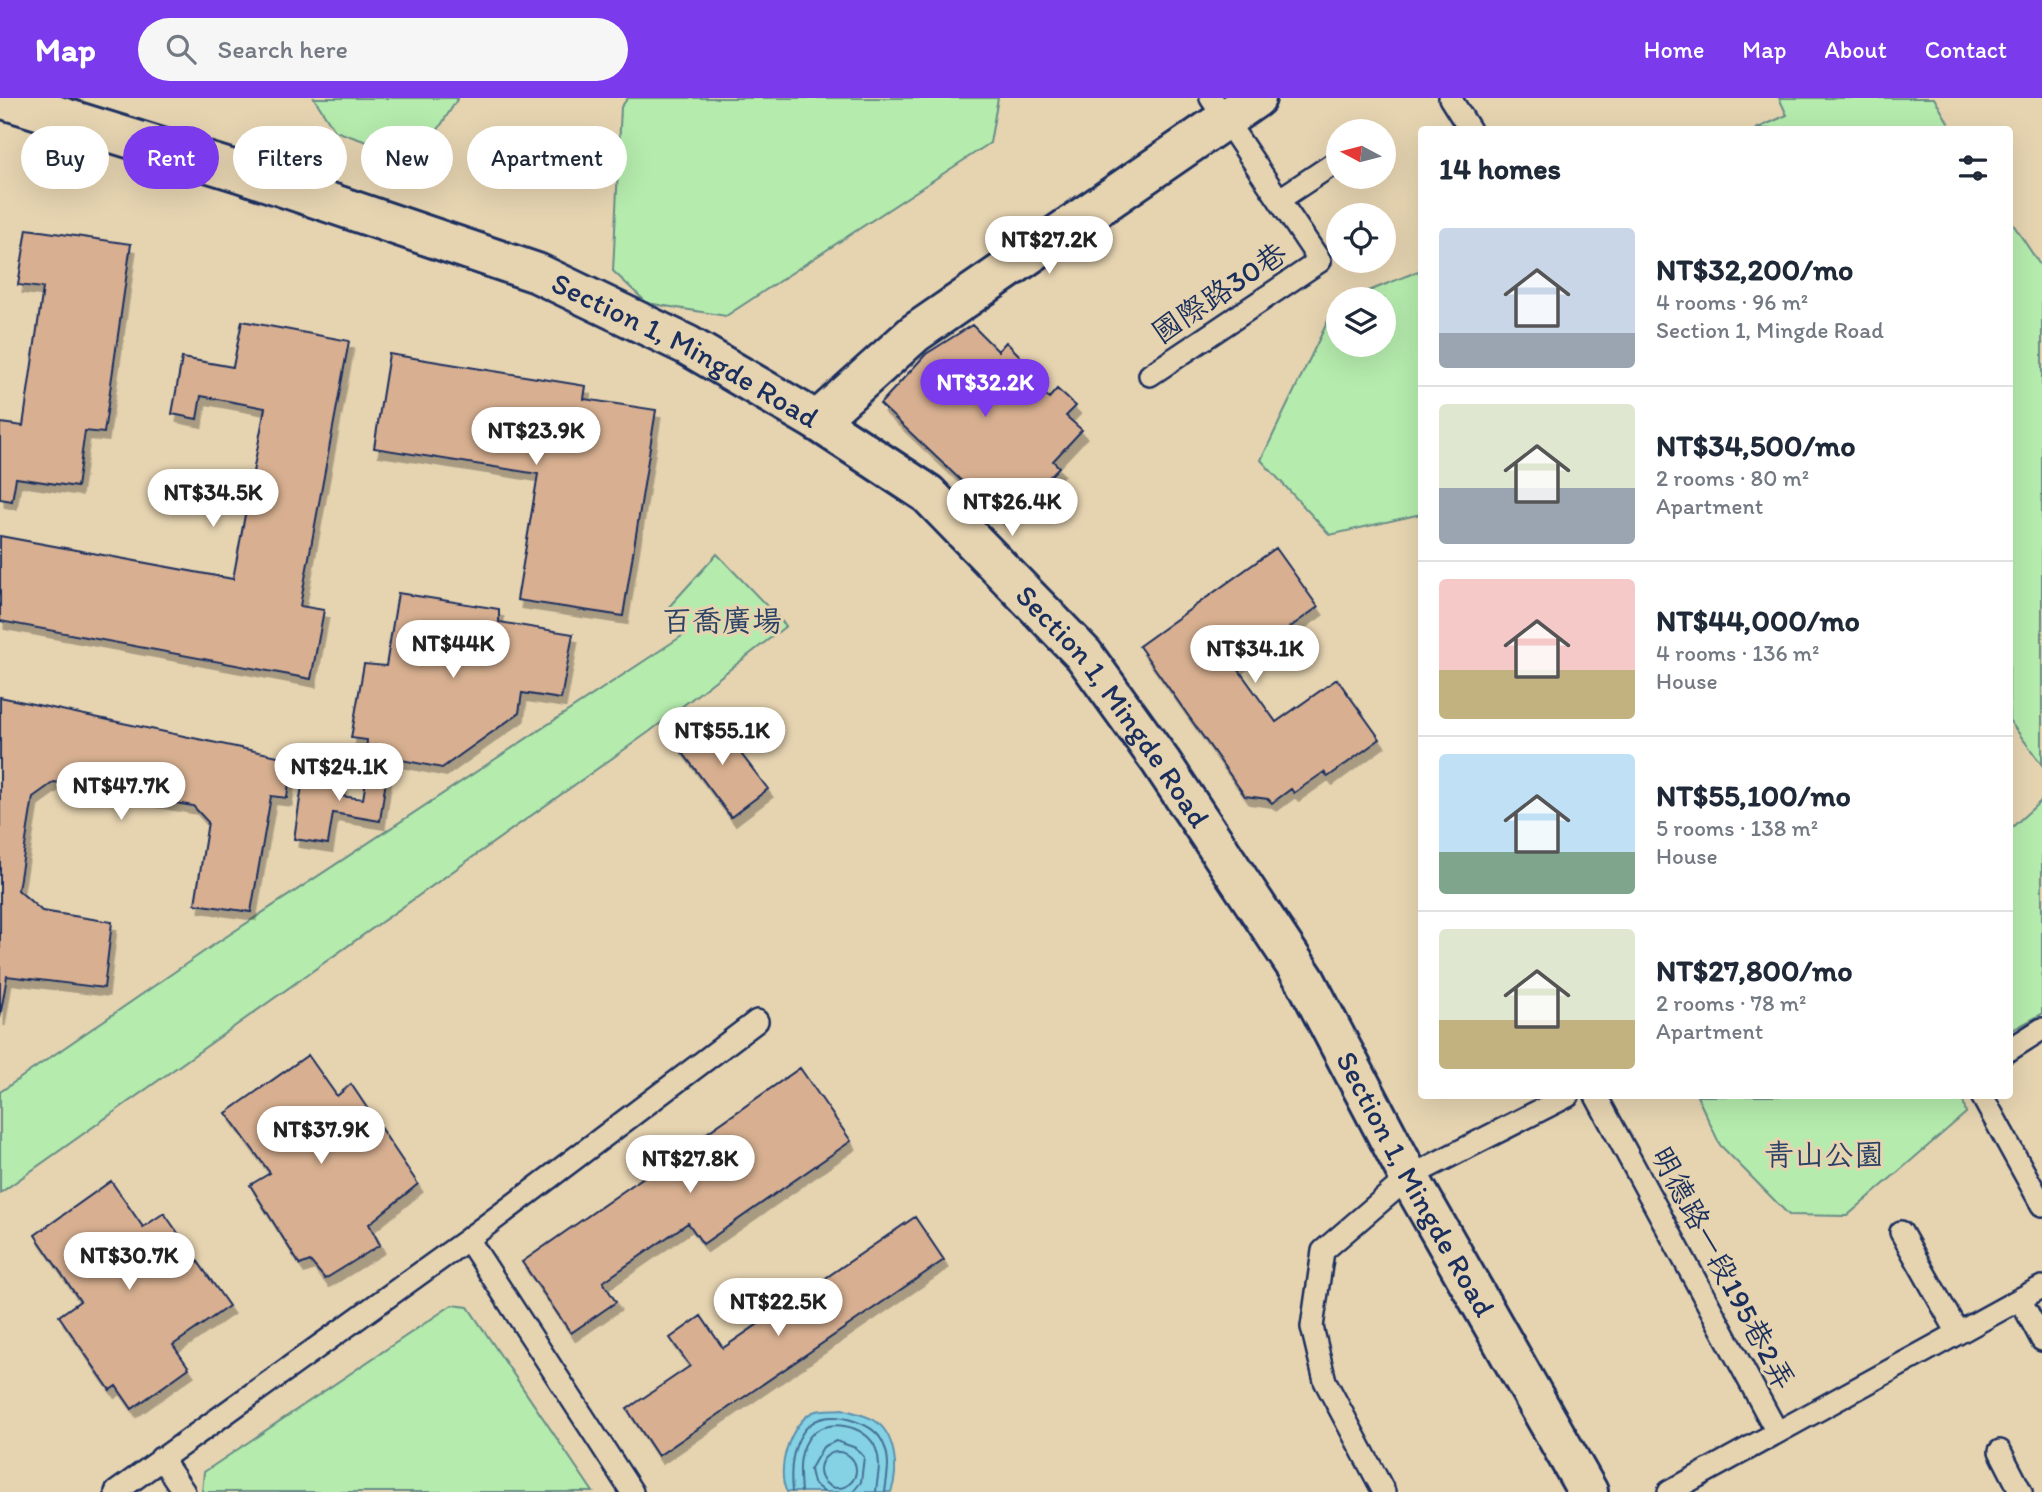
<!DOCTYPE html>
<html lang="en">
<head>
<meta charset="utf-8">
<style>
	body { margin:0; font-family:Itim,"LXGW WenKai TC",sans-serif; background:#f6f6f7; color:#1f2937; height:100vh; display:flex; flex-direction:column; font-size:26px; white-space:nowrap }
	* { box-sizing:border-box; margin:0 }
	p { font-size:23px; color:#747a83 }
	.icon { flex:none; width:38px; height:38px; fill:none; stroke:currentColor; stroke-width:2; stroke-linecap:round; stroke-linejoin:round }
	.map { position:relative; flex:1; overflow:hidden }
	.panel { position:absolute; left:1418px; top:28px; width:595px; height:973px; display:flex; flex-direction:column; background:#fff; border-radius:7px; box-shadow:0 7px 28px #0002 }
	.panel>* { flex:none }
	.guide { position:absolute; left:21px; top:28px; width:665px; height:63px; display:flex; gap:14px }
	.needle { width:46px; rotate:277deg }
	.controls { position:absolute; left:1326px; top:21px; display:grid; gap:14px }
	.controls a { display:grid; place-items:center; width:70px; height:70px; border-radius:50%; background:#fff; box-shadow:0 7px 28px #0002; font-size:35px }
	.price { position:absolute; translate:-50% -60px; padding:0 16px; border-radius:24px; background:#fff; color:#222; font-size:23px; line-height:46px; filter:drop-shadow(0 2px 4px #0008) }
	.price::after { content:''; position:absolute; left:50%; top:42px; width:21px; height:16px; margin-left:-10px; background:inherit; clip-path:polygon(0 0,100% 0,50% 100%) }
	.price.on { background:#7c3aed; color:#fff }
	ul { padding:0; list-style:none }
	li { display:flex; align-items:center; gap:21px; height:175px; padding:0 21px }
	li+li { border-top:2px solid #e0e1e3 }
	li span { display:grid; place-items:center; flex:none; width:196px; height:140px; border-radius:7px; color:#555 }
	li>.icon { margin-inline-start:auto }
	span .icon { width:84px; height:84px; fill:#fffc; stroke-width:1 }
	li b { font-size:30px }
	h2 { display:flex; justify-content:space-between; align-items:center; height:84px; padding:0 21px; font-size:30px }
	.pill { padding:0 24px; border-radius:32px; background:#fff; box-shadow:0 7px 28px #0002; font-size:24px; line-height:63px }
	.pill.on { background:#7c3aed; color:#fff }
	header { display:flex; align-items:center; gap:42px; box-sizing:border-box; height:98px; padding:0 35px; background:#7c3aed; color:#fff }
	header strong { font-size:33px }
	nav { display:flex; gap:38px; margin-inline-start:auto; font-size:24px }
	.search { width:490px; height:63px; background:#f6f6f7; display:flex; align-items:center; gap:18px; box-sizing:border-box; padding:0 24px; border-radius:38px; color:#747a83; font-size:26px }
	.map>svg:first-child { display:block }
	.green { fill:#b5ebad; stroke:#688d86; stroke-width:2 }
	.water { fill:#85d2e4; stroke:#5b91ae; stroke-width:2 }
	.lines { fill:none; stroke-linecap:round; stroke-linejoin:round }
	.shore { stroke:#457094; stroke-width:2 }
	.building { fill:#d8b091; stroke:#1b2f5e; stroke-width:2; filter:url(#shadow) }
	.lane-casing { stroke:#1b2f5e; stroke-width:26 }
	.street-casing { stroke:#1b2f5e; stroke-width:44 }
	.secondary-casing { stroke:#1b2f5e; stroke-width:44 }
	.lane { stroke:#e6d4b1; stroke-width:21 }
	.street { stroke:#e6d4b1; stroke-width:38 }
	.secondary { stroke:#e6d4b1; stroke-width:38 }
	.labels { text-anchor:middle; stroke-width:6; stroke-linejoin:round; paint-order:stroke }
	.street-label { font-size:30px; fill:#1b2f5e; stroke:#e6d4b1 }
	.park-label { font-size:30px; fill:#2a4266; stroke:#e6d4b1 }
</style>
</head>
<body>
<header>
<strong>Map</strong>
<div class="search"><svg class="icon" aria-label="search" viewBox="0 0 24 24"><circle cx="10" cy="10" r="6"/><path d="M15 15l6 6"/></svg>Search here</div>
<nav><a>Home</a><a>Map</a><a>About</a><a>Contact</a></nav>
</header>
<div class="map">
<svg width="2042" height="1394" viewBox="0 0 2042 1394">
	<defs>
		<filter id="shadow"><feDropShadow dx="4.5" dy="8" stdDeviation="0" flood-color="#0004"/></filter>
	</defs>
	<rect width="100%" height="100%" fill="#e6d4b1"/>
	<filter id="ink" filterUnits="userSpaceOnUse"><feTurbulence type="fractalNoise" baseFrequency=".0143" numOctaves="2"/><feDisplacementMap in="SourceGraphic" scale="14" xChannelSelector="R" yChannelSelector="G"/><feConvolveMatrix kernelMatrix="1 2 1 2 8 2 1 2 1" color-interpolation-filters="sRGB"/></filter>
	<g filter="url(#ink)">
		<path class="green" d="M314,0H458L419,62L335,33Z
			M628,0H998L990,45L726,218L647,205L613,173L621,9Z
			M1779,0H1934L1952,31H1756L1787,17Z
			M2009,120L2042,170V667L2009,622Z
			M1421,172V416L1330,437L1261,362L1336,206L1339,205V247H1384V201H1349Z
			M717,456L786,528L649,634L0,1095V994L215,846L682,538L667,511Z
			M2042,702V916L2009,934V732Z
			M1697,998H1962L1966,1015L1847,1118L1789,1117L1720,1047Z
			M452,1207L468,1209L593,1394H202L204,1374Z"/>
		<path class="water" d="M842,1311C852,1314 865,1317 874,1322C896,1336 899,1373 891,1394H787C775,1373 790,1325 813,1314C821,1311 834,1312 842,1311Z"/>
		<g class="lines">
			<path class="shore" d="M820 1372a18 18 0 1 1 36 0a18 18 0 1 1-36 0Z
				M792,1394C788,1350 802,1304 857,1324C869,1328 879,1334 884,1347C891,1363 887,1378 885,1394
				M801,1394C800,1377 797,1358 808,1341C823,1318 867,1326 876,1351C882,1367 877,1379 876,1394
				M824,1394L813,1385L810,1372L823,1349L836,1343L856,1350L864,1359L861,1384L853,1394"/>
		</g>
		<path class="building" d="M27,131L131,146L104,335L85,333L77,389L16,380L12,403L0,401V325L23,328L43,190L18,187Z
			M242,223L349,243L300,508L324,512L311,581L0,523V438L233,481L265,310L201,298L197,321L172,316L182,260L233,269Z
			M972,227L998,253L1006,244L1023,261L1015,269L1049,300L1057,291L1076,308L1066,318L1082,332L1053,363L1059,369L1006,425L880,306L926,256Z
			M389,256L586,288L584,301L656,312L623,518L517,502L538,376L374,350Z
			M1276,450L1318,509L1236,568L1276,624L1337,581L1380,641L1328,679L1324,674L1294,695L1291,691L1272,705L1268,701L1245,698L1139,548Z
			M398,495L499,511V524L573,536L561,601L522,595L519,615L442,670L366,655L367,642L351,640L364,566L386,568Z
			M0,599L292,661L287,700L271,698L251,814L195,806L208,724L193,708L54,684L33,699L18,792L42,813L112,824L104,890L7,878L0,920Z
			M712,618L768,691L731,719L677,647Z
			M370,658L389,661L380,723L333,715L328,746L294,741L303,681L342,687L340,698L363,701Z
			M308,957L337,998L351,986L418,1086L369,1126L380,1147L325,1181L310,1163L300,1167L250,1087L270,1075L226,1015Z
			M800,970L851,1043L703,1146L688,1125L603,1184L616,1204L571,1235L522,1164Z
			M111,1083L143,1129L164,1115L229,1208L173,1247L189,1270L132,1311L116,1288L110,1292L59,1218L80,1203L35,1137Z
			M915,1119L944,1162L658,1358L627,1311L690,1268L670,1240L701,1218L723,1250Z"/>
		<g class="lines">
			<g class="lane-casing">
				<path id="lane" d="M1450,0L1470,32
					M1280,101L1339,62
					M1150,277L1320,163L1211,0
					M2009,952L2042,931
					M1596,998L1777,1334
					M1982,998L2042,1107
					M1901,1134L1958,1235
					M468,1141L632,1394
					M2020,1201L2042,1242
					M2000,1353L2021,1394
					M161,1360L184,1394
					M116,1394L468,1141L757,923
					M1384,1394L1325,1283L1312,1229L1323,1153L1409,1079L1568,998
					M1669,1394L2042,1189"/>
			</g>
			<g class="street-casing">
				<path id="street" d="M817,323L915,235L1256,0"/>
			</g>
			<g class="secondary-casing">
				<g id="secondary">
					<path id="s1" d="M0,0L239,74L537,175L687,247L817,323L928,396L1084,557L1161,664L1306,883L1409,1079L1588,1394"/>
				</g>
			</g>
			<use href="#lane" class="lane"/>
			<use href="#street" class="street"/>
			<use href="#secondary" class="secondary"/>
		</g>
	</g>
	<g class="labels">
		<g class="street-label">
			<text transform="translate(1219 195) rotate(-34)" y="10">國際路30巷</text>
			<text dy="10" stroke="none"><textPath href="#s1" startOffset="732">Section 1, Mingde Road</textPath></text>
			<text dy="10" stroke="none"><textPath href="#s1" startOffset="1297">Section 1, Mingde Road</textPath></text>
			<text dy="10" stroke="none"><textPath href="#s1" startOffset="1864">Section 1, Mingde Road</textPath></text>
			<text transform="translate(1723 1170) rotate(62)" y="10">明德路一段195巷2弄</text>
		</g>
		<g class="park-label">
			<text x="722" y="533">百喬廣場</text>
			<text x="1824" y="1067">青山公園</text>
		</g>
	</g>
</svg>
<div class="controls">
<a><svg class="needle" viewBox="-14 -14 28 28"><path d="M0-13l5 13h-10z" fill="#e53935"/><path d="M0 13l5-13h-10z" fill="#747a83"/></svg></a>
<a><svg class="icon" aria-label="locate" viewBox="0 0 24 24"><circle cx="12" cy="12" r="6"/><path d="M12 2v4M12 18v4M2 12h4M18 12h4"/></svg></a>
<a><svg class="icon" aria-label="layers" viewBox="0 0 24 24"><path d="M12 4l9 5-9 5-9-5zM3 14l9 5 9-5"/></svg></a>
</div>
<b class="price" style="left:1049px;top:178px">NT$27.2K</b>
<b class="price on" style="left:985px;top:321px">NT$32.2K</b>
<b class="price" style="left:536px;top:369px">NT$23.9K</b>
<b class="price" style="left:213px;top:431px">NT$34.5K</b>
<b class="price" style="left:1012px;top:440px">NT$26.4K</b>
<b class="price" style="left:453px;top:582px">NT$44K</b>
<b class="price" style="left:1255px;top:587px">NT$34.1K</b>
<b class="price" style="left:722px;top:669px">NT$55.1K</b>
<b class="price" style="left:339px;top:705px">NT$24.1K</b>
<b class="price" style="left:121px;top:724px">NT$47.7K</b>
<b class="price" style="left:321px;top:1068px">NT$37.9K</b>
<b class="price" style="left:690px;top:1097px">NT$27.8K</b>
<b class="price" style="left:129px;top:1194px">NT$30.7K</b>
<b class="price" style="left:778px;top:1240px">NT$22.5K</b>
<div class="guide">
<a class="pill">Buy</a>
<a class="pill on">Rent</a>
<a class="pill">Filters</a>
<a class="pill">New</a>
<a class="pill">Apartment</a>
</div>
<section class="panel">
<h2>14 homes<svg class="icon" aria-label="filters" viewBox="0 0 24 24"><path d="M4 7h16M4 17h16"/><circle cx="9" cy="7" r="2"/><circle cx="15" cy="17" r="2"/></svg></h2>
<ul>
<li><span style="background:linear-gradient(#c9d6e8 75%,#9aa5b1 0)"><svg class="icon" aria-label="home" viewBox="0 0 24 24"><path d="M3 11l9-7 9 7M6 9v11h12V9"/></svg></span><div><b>NT$32,200/mo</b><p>4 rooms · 96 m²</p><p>Section 1, Mingde Road</p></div></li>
<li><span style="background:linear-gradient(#dfe7d0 60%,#9aa5b1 0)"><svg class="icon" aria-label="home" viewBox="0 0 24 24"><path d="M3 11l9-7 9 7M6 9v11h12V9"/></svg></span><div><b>NT$34,500/mo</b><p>2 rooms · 80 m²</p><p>Apartment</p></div></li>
<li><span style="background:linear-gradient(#f6c9c9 65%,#c2b280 0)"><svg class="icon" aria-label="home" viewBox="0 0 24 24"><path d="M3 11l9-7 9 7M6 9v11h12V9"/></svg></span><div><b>NT$44,000/mo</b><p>4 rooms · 136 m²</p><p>House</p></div></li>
<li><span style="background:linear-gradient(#bfe0f5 70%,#7fa58c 0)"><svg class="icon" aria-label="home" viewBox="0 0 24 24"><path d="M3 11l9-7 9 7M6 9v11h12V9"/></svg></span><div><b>NT$55,100/mo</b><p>5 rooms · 138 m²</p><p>House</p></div></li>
<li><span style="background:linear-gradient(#dfe7d0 65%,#c2b280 0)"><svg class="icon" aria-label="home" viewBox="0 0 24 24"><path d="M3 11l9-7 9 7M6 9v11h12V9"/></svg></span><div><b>NT$27,800/mo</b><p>2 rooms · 78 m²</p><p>Apartment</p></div></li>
</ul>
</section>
</div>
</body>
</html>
